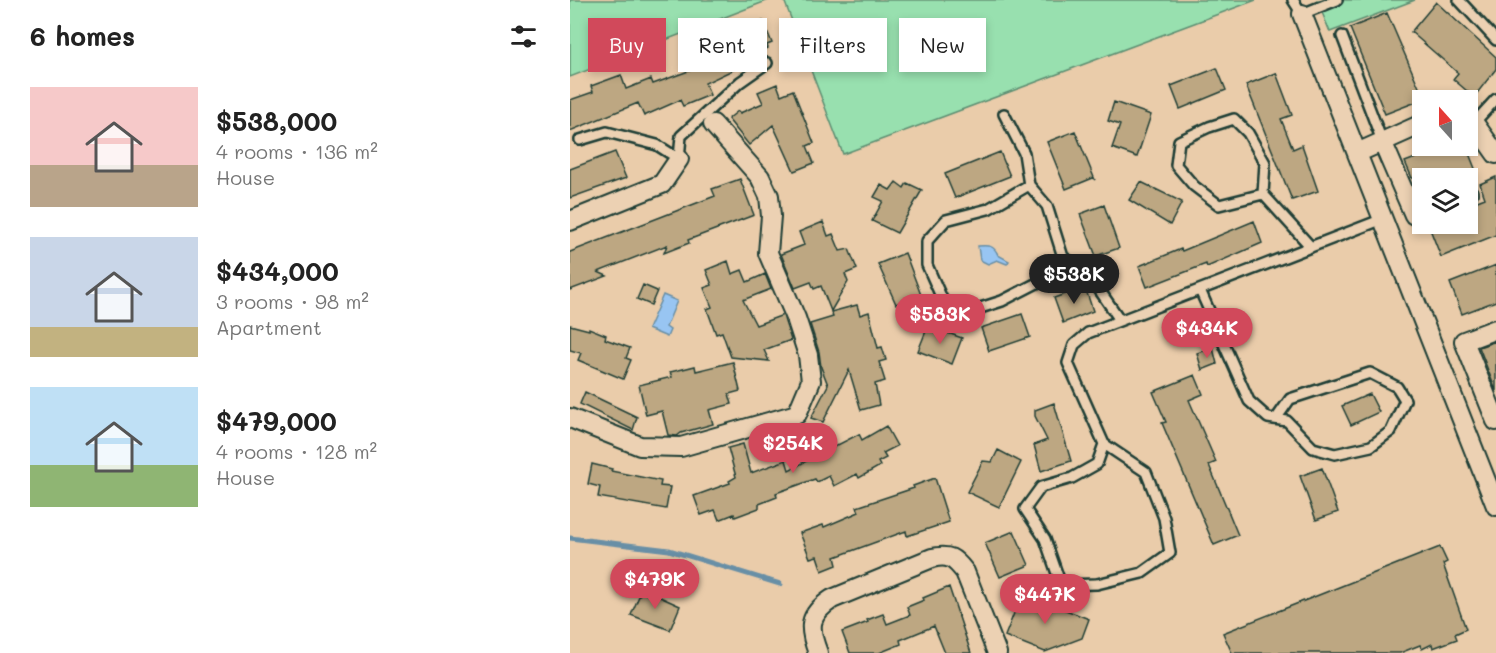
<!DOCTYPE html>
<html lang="en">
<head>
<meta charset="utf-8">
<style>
	body { margin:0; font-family:Mali,sans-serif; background:#f2f2f2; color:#222; height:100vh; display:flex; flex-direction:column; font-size:22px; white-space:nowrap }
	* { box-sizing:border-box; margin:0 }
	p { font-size:20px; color:#767676 }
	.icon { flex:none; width:33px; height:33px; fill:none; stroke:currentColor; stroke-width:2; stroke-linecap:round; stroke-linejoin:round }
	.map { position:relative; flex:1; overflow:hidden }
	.details { display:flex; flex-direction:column; background:#fff; width:570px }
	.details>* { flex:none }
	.guide { position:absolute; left:18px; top:18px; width:570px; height:54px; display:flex; gap:12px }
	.needle { width:39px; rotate:339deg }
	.tools { position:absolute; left:842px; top:90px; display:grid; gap:12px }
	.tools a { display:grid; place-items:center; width:66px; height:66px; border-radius:0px; background:#fff; box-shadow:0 3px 9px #0003; font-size:30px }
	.price { position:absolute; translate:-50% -51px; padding:0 14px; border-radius:21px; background:#d1495b; color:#fff; font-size:20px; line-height:39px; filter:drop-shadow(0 2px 3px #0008) }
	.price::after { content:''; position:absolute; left:50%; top:36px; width:18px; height:14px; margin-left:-9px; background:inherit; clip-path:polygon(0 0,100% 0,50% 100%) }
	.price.current { background:#222; color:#fff }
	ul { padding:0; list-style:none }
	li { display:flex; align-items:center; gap:18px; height:150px; padding:0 30px }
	li span { display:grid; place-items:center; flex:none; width:168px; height:120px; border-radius:0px; color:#555 }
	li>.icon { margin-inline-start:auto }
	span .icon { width:72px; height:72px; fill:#fffc; stroke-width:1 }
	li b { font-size:26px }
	h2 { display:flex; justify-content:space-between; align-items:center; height:72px; padding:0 30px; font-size:26px }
	.pill { padding:0 21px; border-radius:0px; background:#fff; box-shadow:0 3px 9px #0003; font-size:21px; line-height:54px }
	.pill.current { background:#d1495b; color:#fff }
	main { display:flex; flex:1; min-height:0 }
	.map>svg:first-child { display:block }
	.green { fill:#98e0af; stroke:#5c8e72; stroke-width:1.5 }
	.water { fill:#98c5f2; stroke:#688fa6; stroke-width:1.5 }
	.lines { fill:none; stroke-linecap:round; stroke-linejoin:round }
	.stream { stroke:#688fa6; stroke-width:5 }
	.building { fill:#bda782; stroke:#1f3d34; stroke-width:1.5 }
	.service-casing { stroke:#1f3d34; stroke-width:14 }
	.minor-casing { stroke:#1f3d34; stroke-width:22 }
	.service { stroke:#ecd1b3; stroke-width:9 }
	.minor { stroke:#ecd1b3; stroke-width:18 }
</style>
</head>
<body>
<main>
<section class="details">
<h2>6 homes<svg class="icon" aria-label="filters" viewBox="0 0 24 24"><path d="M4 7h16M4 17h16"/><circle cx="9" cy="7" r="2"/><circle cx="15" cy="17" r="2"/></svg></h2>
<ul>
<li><span style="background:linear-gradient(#f6c9c9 65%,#b9a48a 0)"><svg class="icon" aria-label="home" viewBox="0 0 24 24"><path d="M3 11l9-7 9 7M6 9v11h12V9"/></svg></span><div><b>$538,000</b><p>4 rooms · 136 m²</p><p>House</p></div></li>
<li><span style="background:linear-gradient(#c9d6e8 75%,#c2b280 0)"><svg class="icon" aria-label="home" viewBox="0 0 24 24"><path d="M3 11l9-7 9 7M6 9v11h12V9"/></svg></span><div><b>$434,000</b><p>3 rooms · 98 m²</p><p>Apartment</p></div></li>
<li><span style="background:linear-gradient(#bfe0f5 65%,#8fb573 0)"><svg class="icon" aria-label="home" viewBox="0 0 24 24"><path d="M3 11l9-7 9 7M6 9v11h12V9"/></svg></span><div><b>$479,000</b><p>4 rooms · 128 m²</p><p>House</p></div></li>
</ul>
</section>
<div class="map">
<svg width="926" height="653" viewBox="0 0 926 653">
	<rect width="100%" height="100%" fill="#eaccaa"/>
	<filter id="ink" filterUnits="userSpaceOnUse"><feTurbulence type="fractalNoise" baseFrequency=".0167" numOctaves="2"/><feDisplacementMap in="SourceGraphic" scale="12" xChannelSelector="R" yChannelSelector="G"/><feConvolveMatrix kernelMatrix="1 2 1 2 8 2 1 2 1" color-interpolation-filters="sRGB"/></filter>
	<g filter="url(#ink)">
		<path class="green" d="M0,0H199L0,77Z
			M214,0H686L273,154Z
			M747,0H845L760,32Z"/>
		<path class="water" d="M408,246C418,245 424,245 428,255L439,261L437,264L427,260L418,264L410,260Z
			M93,295L107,301L96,327L100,330L97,337L78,329Z"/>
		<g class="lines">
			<path class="stream" d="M0,538L99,550L210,584"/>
		</g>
		<path class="building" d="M866,2L926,57V69L904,97L883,79L888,73L841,32Z
			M817,13L854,99L815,114L780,28Z
			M193,21L202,43L197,45L198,48L188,52L190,57L135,83L140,95L113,106L110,100L74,116L68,103L0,131V100L23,92L21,86L51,75L56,89L81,79L83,84L135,65L130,48Z
			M647,68L656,90L610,109L601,86Z
			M706,73L722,115L711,119L723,149L732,145L748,191L722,200L676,85Z
			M207,84L211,95L223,90L244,143L237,146L244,163L224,171L203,125L179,145L158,119L168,111L170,113L193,103L188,92Z
			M544,102L581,115L567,157L542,148L550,125L538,121Z
			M505,131L525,180L523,178L496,189L477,142Z
			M871,146H896L906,171L887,178H842L835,162L856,154L857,155Z
			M45,152L56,178L0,198V169Z
			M430,152L440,176L385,198L375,174Z
			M926,177V235L871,257L858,224H897V205L915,198L910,184Z
			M170,179L184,215L118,240L119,243L94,253L97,245L28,272L37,276L0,290V252L145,196L142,189Z
			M326,182L334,188L337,183L352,190L327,233L302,221L313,201L304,197L311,185L320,190Z
			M571,182L612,202L600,225L559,200Z
			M534,205L549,248L526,256L510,214Z
			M684,221L692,243L637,267L636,264L577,287L569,266L611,249L612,251Z
			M253,222L258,236L263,234L270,251L279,249L287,269L275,274L278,282L261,311L251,286L244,289L241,282L225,288L211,254L234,245L229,232Z
			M335,253L351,295L326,304L308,264Z
			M158,261L162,274L172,270L177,282L195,274L201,289L173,300L186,325L213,315L215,322L221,340L194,350L199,361L161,357L152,332L146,334L137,309L142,307L134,288L142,285L136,270Z
			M926,265V301L892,314L880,283Z
			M73,285L87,291L81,305L67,299Z
			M515,287L523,311L493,323L484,298Z
			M287,305L290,315L299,312L308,348L312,347L316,360L309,362L315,381L305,384L309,405L291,410L279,370L253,422L241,418L258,385L251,367L249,352L240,324L263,317L261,312Z
			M452,314L460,337L419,351L411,328Z
			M0,325L19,330V328L36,335L35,339L60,348L56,358L61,360L53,379L8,360L11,353L0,350Z
			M358,326L392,338L382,364L348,351Z
			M926,341V391L909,347Z
			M643,348L647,364L632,370L627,353Z
			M163,362L170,391L159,394L162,404L139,410L143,424L111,433L107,436L98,435L92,411L76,415L69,385L102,377L100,372L113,369L125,366L126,371Z
			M625,375L633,394L619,400L646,462L639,465L668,535L644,545L592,423L596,422L583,392Z
			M15,392L67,417L63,430L10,404Z
			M800,394L809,412L781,425L772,406Z
			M484,403L501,461L471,471L464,445L477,440L465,416V410Z
			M316,426L327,446L313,453L316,458L308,462L310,466L289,478L287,474L264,486L259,476L247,482L245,479L206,493L207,497L189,504V508L165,517L164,514L149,520L145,510L131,515L124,496L160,483L159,481L166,477L158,448L173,444L181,473L216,460L219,470L289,434L292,440Z
			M428,450L451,462L429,507L397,492L413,461L422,462Z
			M22,464L42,469L41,471L91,481L90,486L100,487L96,509L28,497L30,487L18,484Z
			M752,468L768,512L746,520L730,476Z
			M365,478L379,522L337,536L336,531L265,557L267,565L252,571L247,556L240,558L230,533L253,525L254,527L289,512L287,507L344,488L343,486Z
			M444,531L459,565L430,577L415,543Z
			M870,547L877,562L873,564L896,629L885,634L887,639L863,648L862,644L852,649L850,645L830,653H662L653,633Z
			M379,587L401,653H375L364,626L330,640L331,644L309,653H280L272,632L298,622L297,620L313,614L317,624L340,615L337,607L354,600L353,598Z
			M72,589L110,606L100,630L61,615Z
			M452,593L519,619L512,638L475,652L435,636Z"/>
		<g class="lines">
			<g class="service-casing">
				<path id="service" d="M723,0L732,14L767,0
					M889,0L926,40
					M772,36L812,141
					M434,114L454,153L459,185
					M904,123L926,99
					M10,140L37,132L87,145L109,159L111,136L170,82L197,63
					M693,194L649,205L624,186L606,165L609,141L639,127L664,119L678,133L695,163L693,194L741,247
					M493,257L471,281L432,301L398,312L373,301L357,265V241L376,220L418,209L459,185L477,206L493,257L517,272L550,320
					M630,290L679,401L698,418L717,421L743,448L765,454L801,446L821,431L835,400L827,387L800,373L720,399L706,419
					M534,444L576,472L594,518L600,553L572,573L527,584L491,585L475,539L455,509L471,487L502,478L527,464L534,444L498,363L504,345L518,333L813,219"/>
			</g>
			<g class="minor-casing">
				<path id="minor" d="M732,14L926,506
					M897,118L904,123L926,154
					M812,141L844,215L852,212
					M787,153L852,124
					M897,194L898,193
					M0,221L92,184L109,159
					M926,329L894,341L926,421
					M0,418L70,446L111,447L227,414L241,381L238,355L226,318L198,253L201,216L199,196L190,177L143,124
					M248,653C238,627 238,615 262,599L362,558C379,554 384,558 395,572L427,653"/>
			</g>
			<use href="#service" class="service"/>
			<use href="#minor" class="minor"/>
		</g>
	</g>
</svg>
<div class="tools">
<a><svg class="needle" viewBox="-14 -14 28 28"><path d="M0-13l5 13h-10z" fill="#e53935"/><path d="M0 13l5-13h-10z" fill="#767676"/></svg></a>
<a><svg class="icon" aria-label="layers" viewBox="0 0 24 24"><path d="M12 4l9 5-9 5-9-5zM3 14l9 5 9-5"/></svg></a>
</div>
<b class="price current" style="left:504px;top:305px">$538K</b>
<b class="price" style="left:370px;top:345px">$583K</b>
<b class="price" style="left:637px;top:359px">$434K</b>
<b class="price" style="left:223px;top:474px">$254K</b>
<b class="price" style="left:85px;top:610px">$479K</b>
<b class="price" style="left:475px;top:625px">$447K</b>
<div class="guide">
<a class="pill current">Buy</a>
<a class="pill">Rent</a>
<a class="pill">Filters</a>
<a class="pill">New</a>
</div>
</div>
</main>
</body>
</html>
